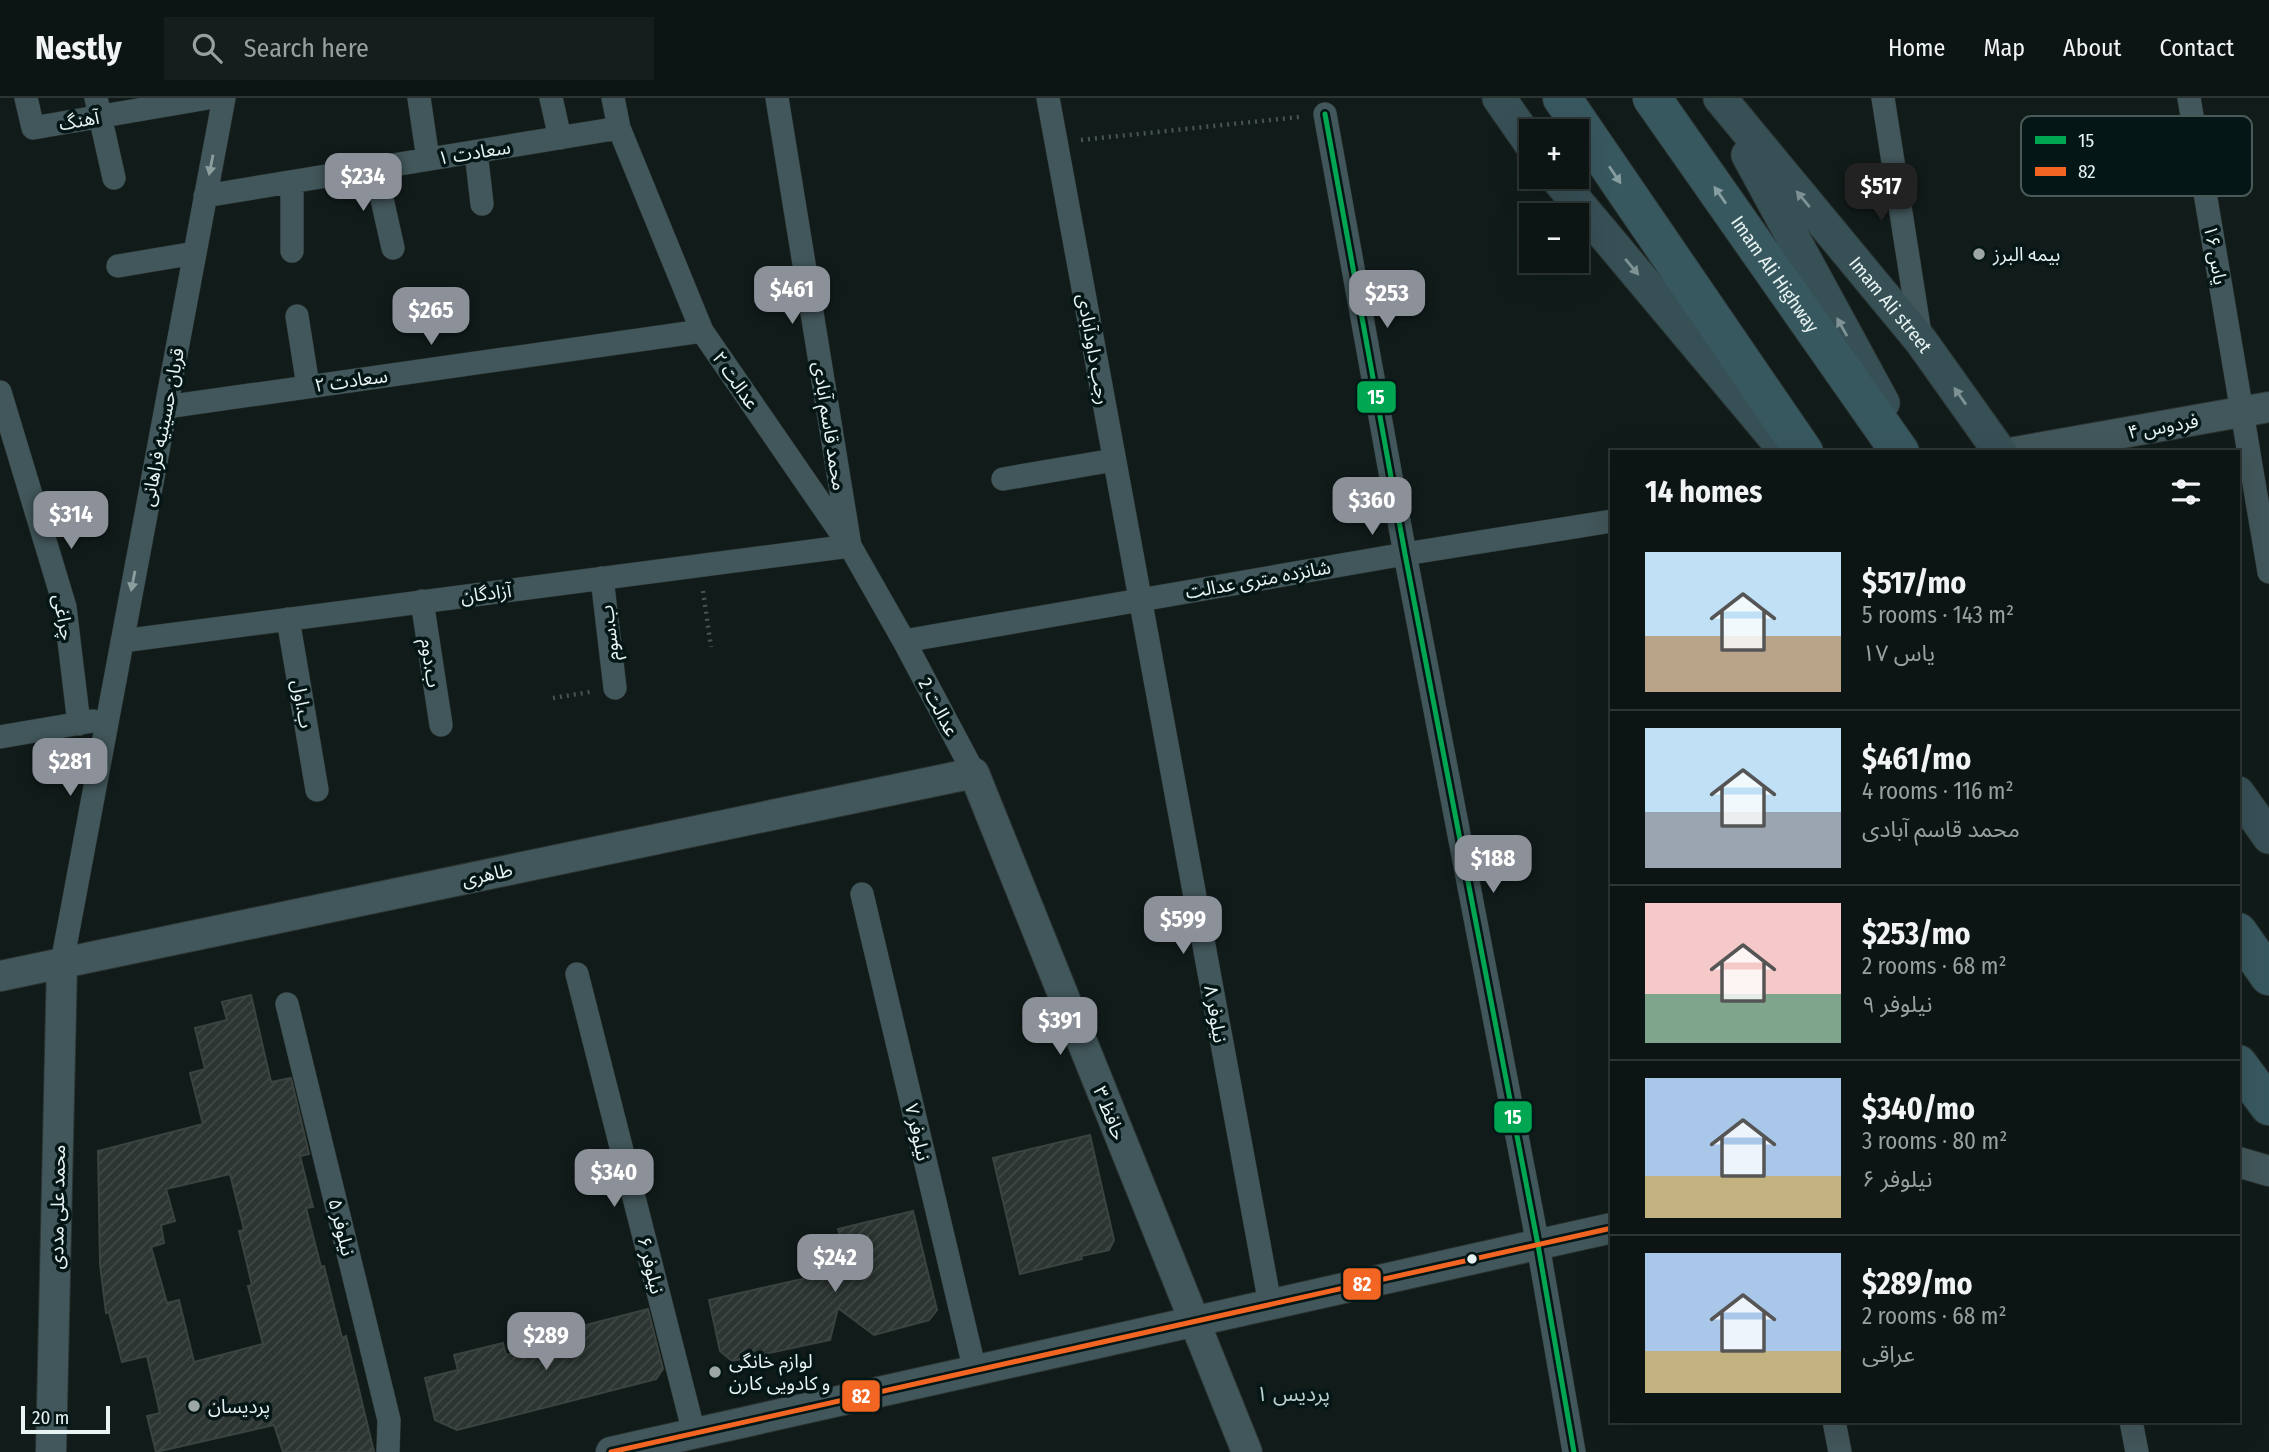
<!DOCTYPE html>
<html lang="en">
<head>
<meta charset="utf-8">
<style>
	body { margin:0; font-family:"Fira Sans Condensed","Noto Sans Arabic",sans-serif; background:#161e1d; color:#f1f3f6; height:100vh; display:flex; flex-direction:column; font-size:26px; white-space:nowrap }
	* { box-sizing:border-box; margin:0 }
	p { font-size:23px; color:#9a9fa0 }
	.icon { flex:none; width:38px; height:38px; fill:none; stroke:currentColor; stroke-width:2; stroke-linecap:round; stroke-linejoin:round }
	.map { position:relative; flex:1; overflow:hidden }
	.sheet { position:absolute; left:1610px; top:352px; width:630px; height:973px; display:flex; flex-direction:column; background:#0d1514; border-radius:0px; box-shadow:0 7px 28px #0002,0 0 0 2px #2d3434 }
	.sheet>* { flex:none }
	.controls { position:absolute; left:1519px; top:21px; display:grid; gap:14px }
	.controls a { display:grid; place-items:center; width:70px; height:70px; border-radius:0px; background:#0d1514; box-shadow:0 7px 28px #0002,0 0 0 2px #2d3434; font-size:35px }
	.scale { position:absolute; left:21px; bottom:18px; width:89px; box-sizing:border-box; padding-left:7px; border:4px solid #e8f4f2; border-top:0; font-size:19px; line-height:24px; white-space:nowrap; color:#e8f4f2; -webkit-text-stroke:5px #041615; paint-order:stroke }
	.price { position:absolute; translate:-50% -60px; padding:0 16px; border-radius:14px; background:#8c9099; color:#fff; font-size:23px; line-height:46px; filter:drop-shadow(0 2px 4px #0008) }
	.price::after { content:''; position:absolute; left:50%; top:42px; width:21px; height:16px; margin-left:-10px; background:inherit; clip-path:polygon(0 0,100% 0,50% 100%) }
	.price.selected { background:#222; color:#fff }
	ul { padding:0; list-style:none }
	li { display:flex; align-items:center; gap:21px; height:175px; padding:0 35px }
	li+li { border-top:2px solid #2d3434 }
	li span { display:grid; place-items:center; flex:none; width:196px; height:140px; border-radius:0px; color:#555 }
	li>.icon { margin-inline-start:auto }
	span .icon { width:84px; height:84px; fill:#fffc; stroke-width:1 }
	li b { font-size:30px }
	h2 { display:flex; justify-content:space-between; align-items:center; height:84px; padding:0 35px; font-size:30px }
	header { display:flex; align-items:center; gap:42px; box-sizing:border-box; height:98px; padding:0 35px; background:#0d1514; border-bottom:2px solid #2d3434 }
	header strong { font-size:33px }
	nav { display:flex; gap:38px; margin-inline-start:auto; font-size:24px }
	.search { width:490px; height:63px; background:#161e1d; display:flex; align-items:center; gap:18px; box-sizing:border-box; padding:0 24px; border-radius:0px; color:#9a9fa0; font-size:26px }
	.map>svg:first-child { display:block }
	.building { fill:url(#building-hatch); stroke:#3b4340; stroke-width:2; fill-rule:evenodd }
	.lines { fill:none; stroke-linecap:round; stroke-linejoin:round }
	.minor-casing { stroke:#2c3533; stroke-width:24 }
	.tertiary-casing { stroke:#2c3533; stroke-width:32 }
	.secondary-casing { stroke:#2c3533; stroke-width:35 }
	.trunk-casing { stroke:#2c3533; stroke-width:40 }
	.path { stroke:#445457; stroke-width:4.5; stroke-dasharray:2 5; stroke-linecap:butt }
	.minor { stroke:#42575b; stroke-width:23 }
	.tertiary { stroke:#42575b; stroke-width:30 }
	.secondary { stroke:#375056; stroke-width:33 }
	.trunk { stroke:#38585f; stroke-width:38 }
	.bus-1-casing { stroke:#041615; stroke-width:10 }
	.bus-2-casing { stroke:#041615; stroke-width:10 }
	.bus-1 { stroke:#00a651; stroke-width:5 }
	.bus-2 { stroke:#f26522; stroke-width:5 }
	.oneway { fill:#8d9e9f }
	.oneway2 { fill:#879ea1 }
	.oneway3 { fill:#7e9294 }
	.poi-dot { fill:#9da8a6; stroke:#041615; stroke-width:2.5 }
	.bus-dot { fill:#e8f4f2; stroke:#041615; stroke-width:2.5 }
	.labels { text-anchor:middle; stroke-width:7; stroke-linejoin:round; paint-order:stroke }
	.street-label { font-size:19px; fill:#e8f4f2; stroke:#041615 }
	.poi-label { font-size:19px; fill:#e8f4f2; stroke:#041615; text-anchor:start }
	.neighbourhood-label { font-size:21px; fill:#b9d0cd; stroke:#041615 }
	.key { fill:#041615; stroke:#485957; stroke-width:2 }
	.key-label { font-size:19px; fill:#e8f4f2 }
	.line-badge { stroke:#041615; stroke-width:2.5 }
	.badge-label { font-size:19px; text-anchor:middle; font-weight:bold; fill:#fff }
</style>
</head>
<body>
<header>
<strong>Nestly</strong>
<div class="search"><svg class="icon" aria-label="search" viewBox="0 0 24 24"><circle cx="10" cy="10" r="6"/><path d="M15 15l6 6"/></svg>Search here</div>
<nav><a>Home</a><a>Map</a><a>About</a><a>Contact</a></nav>
</header>
<div class="map">
<svg width="2269" height="1354" viewBox="0 0 2269 1354">
	<defs>
		<pattern id="building-hatch" width="6" height="6" patternUnits="userSpaceOnUse" patternTransform="scale(1.75)"><rect width="6" height="6" fill="#2c3532"/><path d="M-1 1l2-2M0 6l6-6M5 7l2-2" fill="none" stroke="#404946"/></pattern>
	</defs>
	<rect width="100%" height="100%" fill="#111c1a"/>
	<path class="building" d="M251,897L271,984L291,980L309,1056L300,1058L313,1109L306,1110L321,1169L324,1168L342,1240L346,1238L374,1354H283L274,1327L156,1354L147,1318L160,1315L147,1258L122,1264L109,1214L106,1215L100,1166L98,1053L203,1026L190,975L205,971L195,930L227,922L222,904ZM230,1076L244,1132L239,1133L252,1187L248,1188L263,1246L194,1264L179,1202L167,1205L151,1149L164,1145L161,1127L175,1123L166,1091Z
		M1090,1037L1114,1142L1109,1152L1081,1158L1082,1161L1020,1176L993,1060Z
		M913,1113L937,1212L929,1222L874,1237L838,1210L830,1242L732,1263L720,1253L709,1202L847,1171L838,1131Z
		M648,1211L663,1271L656,1281L457,1332L435,1322L425,1280L458,1272L454,1257L503,1245L506,1257L553,1245L551,1236Z"/>
	<g class="lines">
		<g class="minor-casing">
			<path id="minor" d="M26,0L33,30L208,0
				M96,0L114,80
				M419,0L428,61
				M551,0L560,40
				M613,0L619,30L702,233L850,448L904,543L974,675
				M1048,0L1270,1206
				M1883,0L1921,242
				M2189,0L2269,474
				M1325,16L1405,456L1538,1147L1574,1354
				M476,54L482,106
				M375,70L393,150
				M292,84V153
				M205,98L619,30
				M118,168L195,155
				M297,218L308,288
				M0,294L65,509L79,626
				M166,309L702,233
				M1003,381L1114,362
				M602,480L615,590
				M422,503L441,627
				M288,521L317,692
				M122,543L850,448L777,0
				M904,543L1405,456L1612,423
				M0,639L93,623
				M862,796L975,1273
				M62,865L224,0
				M577,876L694,1335
				M287,906L389,1322L388,1354
				M1834,1323L1840,1354
				M2131,1323L2137,1354"/>
		</g>
		<g class="tertiary-casing">
			<path id="tertiary" d="M2015,354L2269,309
				M0,878L974,675L1247,1354
				M2238,1064L2269,1073
				M51,1354L62,865
				M611,1354L1612,1130"/>
		</g>
		<g class="secondary-casing">
			<g id="secondary">
				<path d="M1499,0L1531,46"/>
				<path id="s1" d="M1720,0L1921,243L2000,354"/>
				<path d="M1748,57L1883,305"/>
				<path d="M1556,79L1784,351"/>
				<path d="M2238,695L2269,739"/>
			</g>
		</g>
		<g class="trunk-casing">
			<g id="trunk">
				<path d="M1562,0L1804,354"/>
				<path id="s2" d="M1652,0L1900,354"/>
				<path d="M2238,834L2269,878"/>
				<path d="M2238,966L2269,1008"/>
			</g>
		</g>
		<path class="path" d="M1081,42L1299,19
			M703,493L711,549
			M553,600L590,594"/>
		<use href="#minor" class="minor"/>
		<use href="#tertiary" class="tertiary"/>
		<use href="#secondary" class="secondary"/>
		<use href="#trunk" class="trunk"/>
		<g class="bus-1-casing">
			<path id="bus-1" d="M1325,16L1405,456L1538,1147L1574,1354"/>
		</g>
		<g class="bus-2-casing">
			<path id="bus-2" d="M611,1354L1612,1130"/>
		</g>
		<use href="#bus-1" class="bus-1"/>
		<use href="#bus-2" class="bus-2"/>
	</g>
	<defs><path id="oneway-solid" d="M-6-.8H1V-3.2L6.5 0L1 3.2V.8H-6Z" transform="scale(1.75)"/></defs>
	<g class="oneway">
		<use href="#oneway-solid" transform="translate(211 67) rotate(101)"/>
		<use href="#oneway-solid" transform="translate(133 483) rotate(101)"/>
	</g>
	<g class="oneway2">
		<use href="#oneway-solid" transform="translate(1615 77) rotate(56)"/>
		<use href="#oneway-solid" transform="translate(1720 97) rotate(-125)"/>
	</g>
	<g class="oneway3">
		<use href="#oneway-solid" transform="translate(1803 101) rotate(-130)"/>
		<use href="#oneway-solid" transform="translate(1632 169) rotate(50)"/>
		<use href="#oneway-solid" transform="translate(1842 229) rotate(-119)"/>
		<use href="#oneway-solid" transform="translate(1960 298) rotate(-125)"/>
	</g>
	<g class="poi-dot">
		<circle cx="1979" cy="156" r="7"/>
		<circle cx="715" cy="1274" r="7"/>
		<circle cx="194" cy="1308" r="7"/>
	</g>
	<circle class="bus-dot" cx="1472" cy="1161" r="6"/>
	<g class="labels">
		<g class="street-label">
			<text transform="translate(79 22) rotate(-10)" y="7">آهنگ</text>
			<text transform="translate(474 54) rotate(-9)" y="7">سعادت ۱</text>
			<text transform="translate(2216 157) rotate(80)" y="7">یاس ۱۶</text>
			<text dy="7" stroke="none"><textPath href="#s2" startOffset="215">Imam Ali Highway</textPath></text>
			<text dy="7" stroke="none"><textPath href="#s1" startOffset="268">Imam Ali street</textPath></text>
			<text transform="translate(1094 251) rotate(80)" y="7">رجب داودآبادی</text>
			<text transform="translate(351 282) rotate(-8)" y="7">سعادت ۲</text>
			<text transform="translate(736 282) rotate(55)" y="7">عدالت ۲</text>
			<text transform="translate(830 328) rotate(81)" y="7">محمد قاسم آبادی</text>
			<text transform="translate(2163 328) rotate(-10)" y="7">فردوس ۴</text>
			<text transform="translate(162 329) rotate(-79)" y="7">قربان حسینیه فراهانی</text>
			<text transform="translate(1258 481) rotate(-10)" y="7">شانزده متری عدالت</text>
			<text transform="translate(486 495) rotate(-7)" y="7">آزادگان</text>
			<text transform="translate(64 519) rotate(80)" y="7">چراغی</text>
			<text transform="translate(609 535) rotate(-97)" y="7">ب.سوم</text>
			<text transform="translate(431 565) rotate(82)" y="7">ب.دوم</text>
			<text transform="translate(303 606) rotate(80)" y="7">ب.اول</text>
			<text transform="translate(939 609) rotate(62)" y="7">عدالت 2</text>
			<text transform="translate(487 776) rotate(-12)" y="7">طاهری</text>
			<text transform="translate(1216 916) rotate(80)" y="7">نیلوفر ۸</text>
			<text transform="translate(1110 1015) rotate(68)" y="7">حافظ ۳</text>
			<text transform="translate(918 1034) rotate(77)" y="7">نیلوفر ۷</text>
			<text transform="translate(57 1109) rotate(-89)" y="7">محمد علی مددی</text>
			<text transform="translate(342 1129) rotate(76)" y="7">نیلوفر ۵</text>
			<text transform="translate(651 1167) rotate(76)" y="7">نیلوفر ۶</text>
		</g>
		<g class="poi-label">
			<text x="1993" y="163">بیمه البرز</text>
			<text x="729" y="1270">لوازم خانگی<tspan x="729" dy="22">و کادویی کارن</tspan></text>
			<text x="208" y="1315">پردیسان</text>
		</g>
		<g class="neighbourhood-label">
			<text x="1293" y="1303">پردیس ۱</text>
		</g>
	</g>
	<rect x="2021" y="18" width="231" height="80" rx="10" class="key"/>
	<rect x="2035" y="38" width="31" height="8" fill="#00a651"/>
	<rect x="2035" y="69" width="31" height="9" fill="#f26522"/>
	<g class="key-label">
		<text x="2078" y="49">15</text>
		<text x="2078" y="80">82</text>
	</g>
	<g class="line-badge">
		<rect x="1356" y="282" width="41" height="34" rx="7" fill="#00a651"/>
		<rect x="1493" y="1002" width="40" height="34" rx="7" fill="#00a651"/>
		<rect x="1342" y="1169" width="40" height="34" rx="7" fill="#f26522"/>
		<rect x="841" y="1281" width="40" height="34" rx="7" fill="#f26522"/>
	</g>
	<g class="badge-label">
		<text x="1376" y="306">15</text>
		<text x="1513" y="1026">15</text>
		<text x="1362" y="1193">82</text>
		<text x="861" y="1305">82</text>
	</g>
</svg>
<div class="controls">
<a>+</a>
<a>−</a>
</div>
<div class="scale">20 m</div>
<b class="price" style="left:363px;top:115px">$234</b>
<b class="price selected" style="left:1881px;top:125px">$517</b>
<b class="price" style="left:792px;top:228px">$461</b>
<b class="price" style="left:1387px;top:232px">$253</b>
<b class="price" style="left:431px;top:249px">$265</b>
<b class="price" style="left:1372px;top:439px">$360</b>
<b class="price" style="left:71px;top:453px">$314</b>
<b class="price" style="left:70px;top:700px">$281</b>
<b class="price" style="left:1493px;top:797px">$188</b>
<b class="price" style="left:1183px;top:858px">$599</b>
<b class="price" style="left:1060px;top:959px">$391</b>
<b class="price" style="left:614px;top:1111px">$340</b>
<b class="price" style="left:835px;top:1196px">$242</b>
<b class="price" style="left:546px;top:1274px">$289</b>
<section class="sheet">
<h2>14 homes<svg class="icon" aria-label="filters" viewBox="0 0 24 24"><path d="M4 7h16M4 17h16"/><circle cx="9" cy="7" r="2"/><circle cx="15" cy="17" r="2"/></svg></h2>
<ul>
<li><span style="background:linear-gradient(#bfe0f5 60%,#b9a48a 0)"><svg class="icon" aria-label="home" viewBox="0 0 24 24"><path d="M3 11l9-7 9 7M6 9v11h12V9"/></svg></span><div><b>$517/mo</b><p>5 rooms · 143 m²</p><p>یاس ۱۷</p></div></li>
<li><span style="background:linear-gradient(#bfe0f5 60%,#9aa5b1 0)"><svg class="icon" aria-label="home" viewBox="0 0 24 24"><path d="M3 11l9-7 9 7M6 9v11h12V9"/></svg></span><div><b>$461/mo</b><p>4 rooms · 116 m²</p><p>محمد قاسم آبادی</p></div></li>
<li><span style="background:linear-gradient(#f6c9c9 65%,#7fa58c 0)"><svg class="icon" aria-label="home" viewBox="0 0 24 24"><path d="M3 11l9-7 9 7M6 9v11h12V9"/></svg></span><div><b>$253/mo</b><p>2 rooms · 68 m²</p><p>نیلوفر ۹</p></div></li>
<li><span style="background:linear-gradient(#a9c7e8 70%,#c2b280 0)"><svg class="icon" aria-label="home" viewBox="0 0 24 24"><path d="M3 11l9-7 9 7M6 9v11h12V9"/></svg></span><div><b>$340/mo</b><p>3 rooms · 80 m²</p><p>نیلوفر ۶</p></div></li>
<li><span style="background:linear-gradient(#a9c7e8 70%,#c2b280 0)"><svg class="icon" aria-label="home" viewBox="0 0 24 24"><path d="M3 11l9-7 9 7M6 9v11h12V9"/></svg></span><div><b>$289/mo</b><p>2 rooms · 68 m²</p><p>عراقی</p></div></li>
</ul>
</section>
</div>
</body>
</html>
